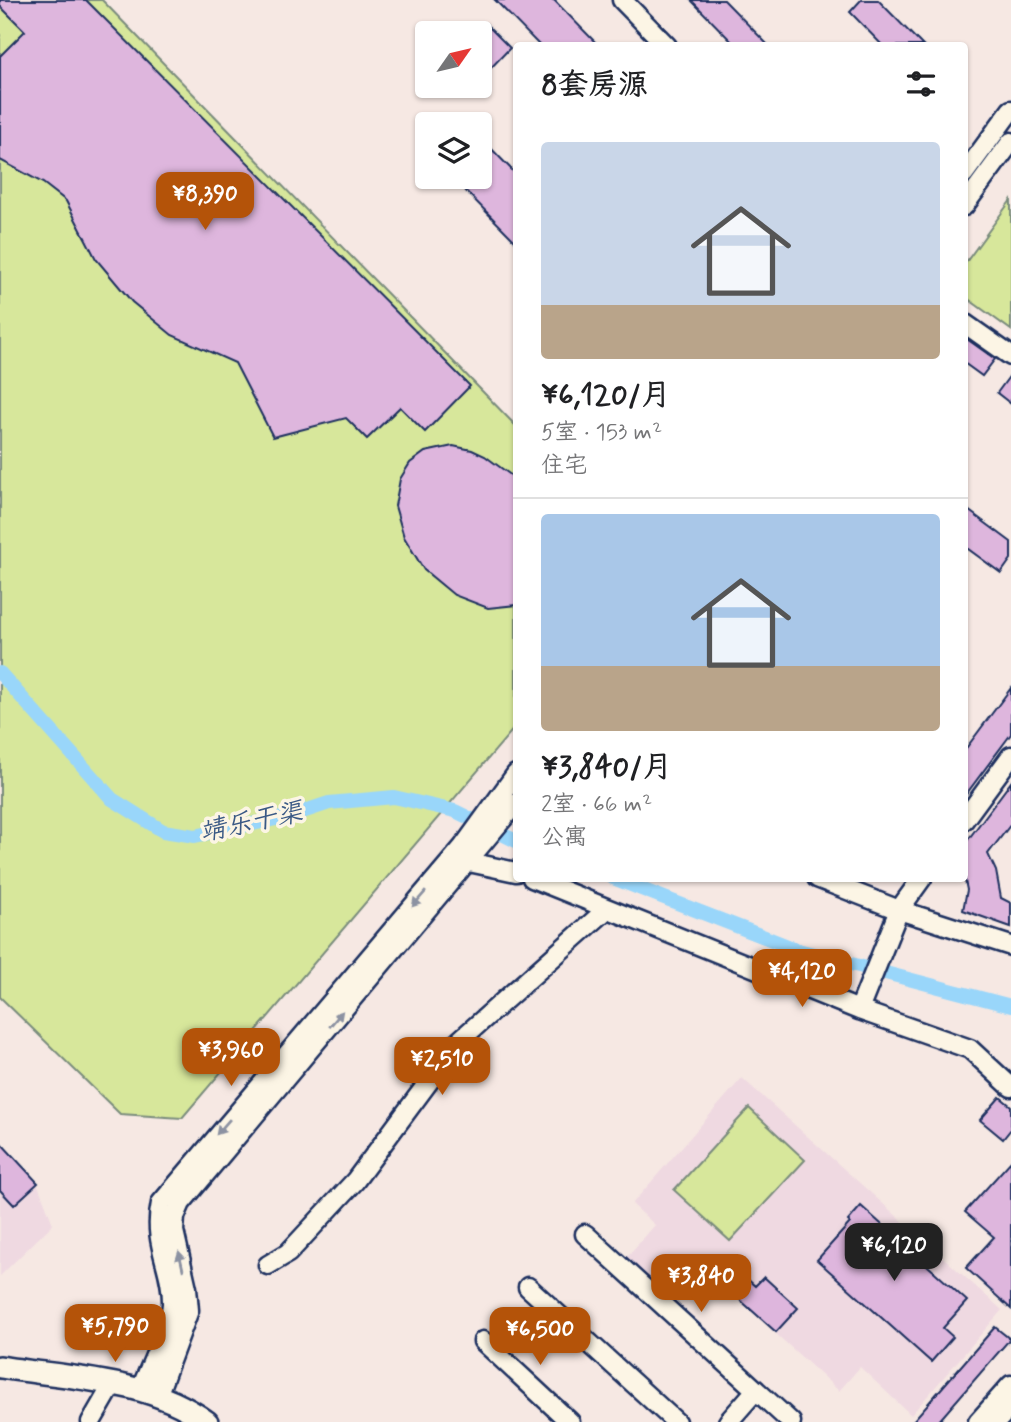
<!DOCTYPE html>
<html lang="zh">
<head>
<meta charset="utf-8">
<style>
	body { margin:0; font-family:Mynerve,"LXGW WenKai TC",sans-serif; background:#f2f2f2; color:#202124; height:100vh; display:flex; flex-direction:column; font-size:26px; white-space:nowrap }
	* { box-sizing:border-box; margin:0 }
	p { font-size:23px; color:#757577 }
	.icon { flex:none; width:38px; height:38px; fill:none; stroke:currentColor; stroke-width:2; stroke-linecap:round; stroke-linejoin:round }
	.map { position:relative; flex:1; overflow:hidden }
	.details { position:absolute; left:513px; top:42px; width:455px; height:840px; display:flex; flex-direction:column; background:#fff; border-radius:7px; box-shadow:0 2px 5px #0004 }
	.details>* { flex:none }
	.needle { width:46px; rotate:56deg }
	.controls { position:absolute; left:415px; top:21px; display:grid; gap:14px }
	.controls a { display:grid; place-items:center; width:77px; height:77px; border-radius:7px; background:#fff; box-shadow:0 2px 5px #0004; font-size:35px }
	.price { position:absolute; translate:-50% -60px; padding:0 16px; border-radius:14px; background:#b45309; color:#fff; font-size:23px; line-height:46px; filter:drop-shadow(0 2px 4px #0008) }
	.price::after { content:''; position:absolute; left:50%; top:42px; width:21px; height:16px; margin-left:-10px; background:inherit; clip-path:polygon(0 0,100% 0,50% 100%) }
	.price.selected { background:#222; color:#fff }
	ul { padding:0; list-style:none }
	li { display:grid; align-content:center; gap:14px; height:371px; padding:0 28px }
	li+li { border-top:2px solid #e0e0e0 }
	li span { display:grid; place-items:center; height:217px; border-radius:7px; color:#555 }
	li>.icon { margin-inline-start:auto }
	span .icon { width:126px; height:126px; fill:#fffc; stroke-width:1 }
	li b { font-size:30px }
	h2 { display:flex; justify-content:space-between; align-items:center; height:84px; padding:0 28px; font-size:30px }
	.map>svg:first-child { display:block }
	.built { fill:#efd9e1 }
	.green { fill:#d7e79b; stroke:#798b7c; stroke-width:2 }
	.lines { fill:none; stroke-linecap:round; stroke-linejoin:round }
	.canal { stroke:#99d6fa; stroke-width:14 }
	.building { fill:#deb6dd; stroke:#1b2f5e; stroke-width:2 }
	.minor-casing { stroke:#1b2f5e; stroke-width:23 }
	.major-casing { stroke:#1b2f5e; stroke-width:26 }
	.minor { stroke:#fcf5e5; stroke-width:18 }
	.major { stroke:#fcf5e5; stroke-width:21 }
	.oneway { fill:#8c92a2 }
	.labels { text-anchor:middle; stroke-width:7; stroke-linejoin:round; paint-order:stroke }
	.water-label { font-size:26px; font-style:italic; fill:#3a5985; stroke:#fcf5e5 }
</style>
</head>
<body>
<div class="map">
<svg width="1011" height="1422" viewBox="0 0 1011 1422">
	<rect width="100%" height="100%" fill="#f6e8e3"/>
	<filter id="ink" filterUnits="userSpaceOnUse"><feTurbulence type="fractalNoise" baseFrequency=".0143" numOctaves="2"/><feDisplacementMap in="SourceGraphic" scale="14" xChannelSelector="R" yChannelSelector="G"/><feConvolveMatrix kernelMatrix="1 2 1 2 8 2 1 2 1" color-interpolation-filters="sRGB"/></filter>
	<g filter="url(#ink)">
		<path class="built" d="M742,1078L1002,1310L911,1415L860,1367L839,1391L698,1263L666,1298L624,1260L655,1225L632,1204Z
			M0,1142L36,1180L53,1224L0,1276Z"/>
		<path class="green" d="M0,0H102L516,426V726L182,1118L120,1114L0,997Z
			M1011,200V330L964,296V265Z
			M749,1108L805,1160L730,1241L674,1190Z"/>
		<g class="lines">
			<path class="canal" d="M0,673L112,799L163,831L195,836L290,816L329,803L394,797L455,811L516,841
				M613,878L798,950L1011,1006"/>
		</g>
		<path class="building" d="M0,0H86L470,386L425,432L400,407L367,439L346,418L273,437L235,363L172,335L132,302L96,259L66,201L43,183L0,160V56L25,31L0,6Z
			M495,0H554L599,46H540Z
			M691,0H724L769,46H736Z
			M861,0H878L923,46H883L850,12Z
			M486,24L510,48L486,73L480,66V30Z
			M480,137L516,174V242L452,177H480Z
			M964,337L995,359L982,376L964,363Z
			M1011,374V404L997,393Z
			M453,446L472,450L485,456L516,479V605L488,608L454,595L424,570L404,537L395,506L400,479L410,463L425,452Z
			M964,507L1011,542V559L1001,573L964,546Z
			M1011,688V734L964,797V751Z
			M1011,782V824L988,854L996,871L1001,898L1011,903V927L963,910L967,890L964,876V845Z
			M1000,1097L1011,1106V1129L1003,1139L980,1120Z
			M0,1142L38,1183L14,1205L0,1190Z
			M1011,1161V1309L966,1268L994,1237L965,1212Z
			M861,1206L967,1301L943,1328L953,1337L931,1362L817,1260L850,1223L848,1221Z
			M725,1259L755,1286L764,1277L798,1308L776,1332L711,1274Z
			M995,1327L1010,1339L938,1422H912Z"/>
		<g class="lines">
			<g class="minor-casing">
				<path id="minor" d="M622,0L667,46
					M964,174L1011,110
					M964,206L1011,142
					M964,323L1011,356
					M964,820L1011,756
					M469,862L516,872
					M532,878L859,1010L970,1049L1011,1087
					M817,878L899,910L1011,946
					M859,1010L899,910L922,878
					M585,1234L791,1422
					M268,1265L288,1253L355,1181L459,1041L606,910
					M528,1287L676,1422
					M483,1341L570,1422
					M140,1391C148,1371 171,1323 172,1304C173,1267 152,1244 161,1203L463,847L516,774
					M157,1396L189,1310L187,1288L174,1231L175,1217L181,1203L516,803
					M91,1422L113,1384
					M728,1422L756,1390
					M978,1422L1011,1385
					M996,1422L1011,1406"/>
			</g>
			<g class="major-casing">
				<path id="major" d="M0,1367C68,1378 150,1379 207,1422"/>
			</g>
			<use href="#minor" class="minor"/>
			<use href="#major" class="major"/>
		</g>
		<defs><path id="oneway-solid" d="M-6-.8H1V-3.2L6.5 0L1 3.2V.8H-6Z" transform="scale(1.75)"/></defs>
		<g class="oneway">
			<use href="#oneway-solid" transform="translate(419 899) rotate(131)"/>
			<use href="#oneway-solid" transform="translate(336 1019) rotate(-50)"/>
			<use href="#oneway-solid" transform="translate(223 1127) rotate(131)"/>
			<use href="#oneway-solid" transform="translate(181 1261) rotate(-103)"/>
		</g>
	</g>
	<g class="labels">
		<g class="water-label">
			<text transform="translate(251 821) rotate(-12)" y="9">靖乐干渠</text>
		</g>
	</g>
</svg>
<div class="controls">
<a><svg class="needle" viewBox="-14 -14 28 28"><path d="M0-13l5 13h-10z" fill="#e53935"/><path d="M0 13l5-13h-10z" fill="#757577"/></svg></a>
<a><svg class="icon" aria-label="layers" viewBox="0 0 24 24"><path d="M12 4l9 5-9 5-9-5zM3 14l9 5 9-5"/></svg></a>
</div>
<b class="price" style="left:205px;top:232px">¥8,390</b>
<b class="price" style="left:802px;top:1009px">¥4,120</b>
<b class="price" style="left:231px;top:1088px">¥3,960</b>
<b class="price" style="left:442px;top:1097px">¥2,510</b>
<b class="price selected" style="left:894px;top:1283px">¥6,120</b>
<b class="price" style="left:701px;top:1314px">¥3,840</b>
<b class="price" style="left:115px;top:1364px">¥5,790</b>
<b class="price" style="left:540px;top:1367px">¥6,500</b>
<section class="details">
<h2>8套房源<svg class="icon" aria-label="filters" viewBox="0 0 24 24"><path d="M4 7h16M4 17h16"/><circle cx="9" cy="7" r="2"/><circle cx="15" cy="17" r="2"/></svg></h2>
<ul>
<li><span style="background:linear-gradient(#c9d6e8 75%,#b9a48a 0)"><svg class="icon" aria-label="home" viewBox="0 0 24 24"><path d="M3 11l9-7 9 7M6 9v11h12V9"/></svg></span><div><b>¥6,120/月</b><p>5室 · 153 m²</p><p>住宅</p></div></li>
<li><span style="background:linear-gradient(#a9c7e8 70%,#b9a48a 0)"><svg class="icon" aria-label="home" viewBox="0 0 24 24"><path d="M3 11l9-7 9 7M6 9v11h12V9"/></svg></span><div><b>¥3,840/月</b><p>2室 · 66 m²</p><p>公寓</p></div></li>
</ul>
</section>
</div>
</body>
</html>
